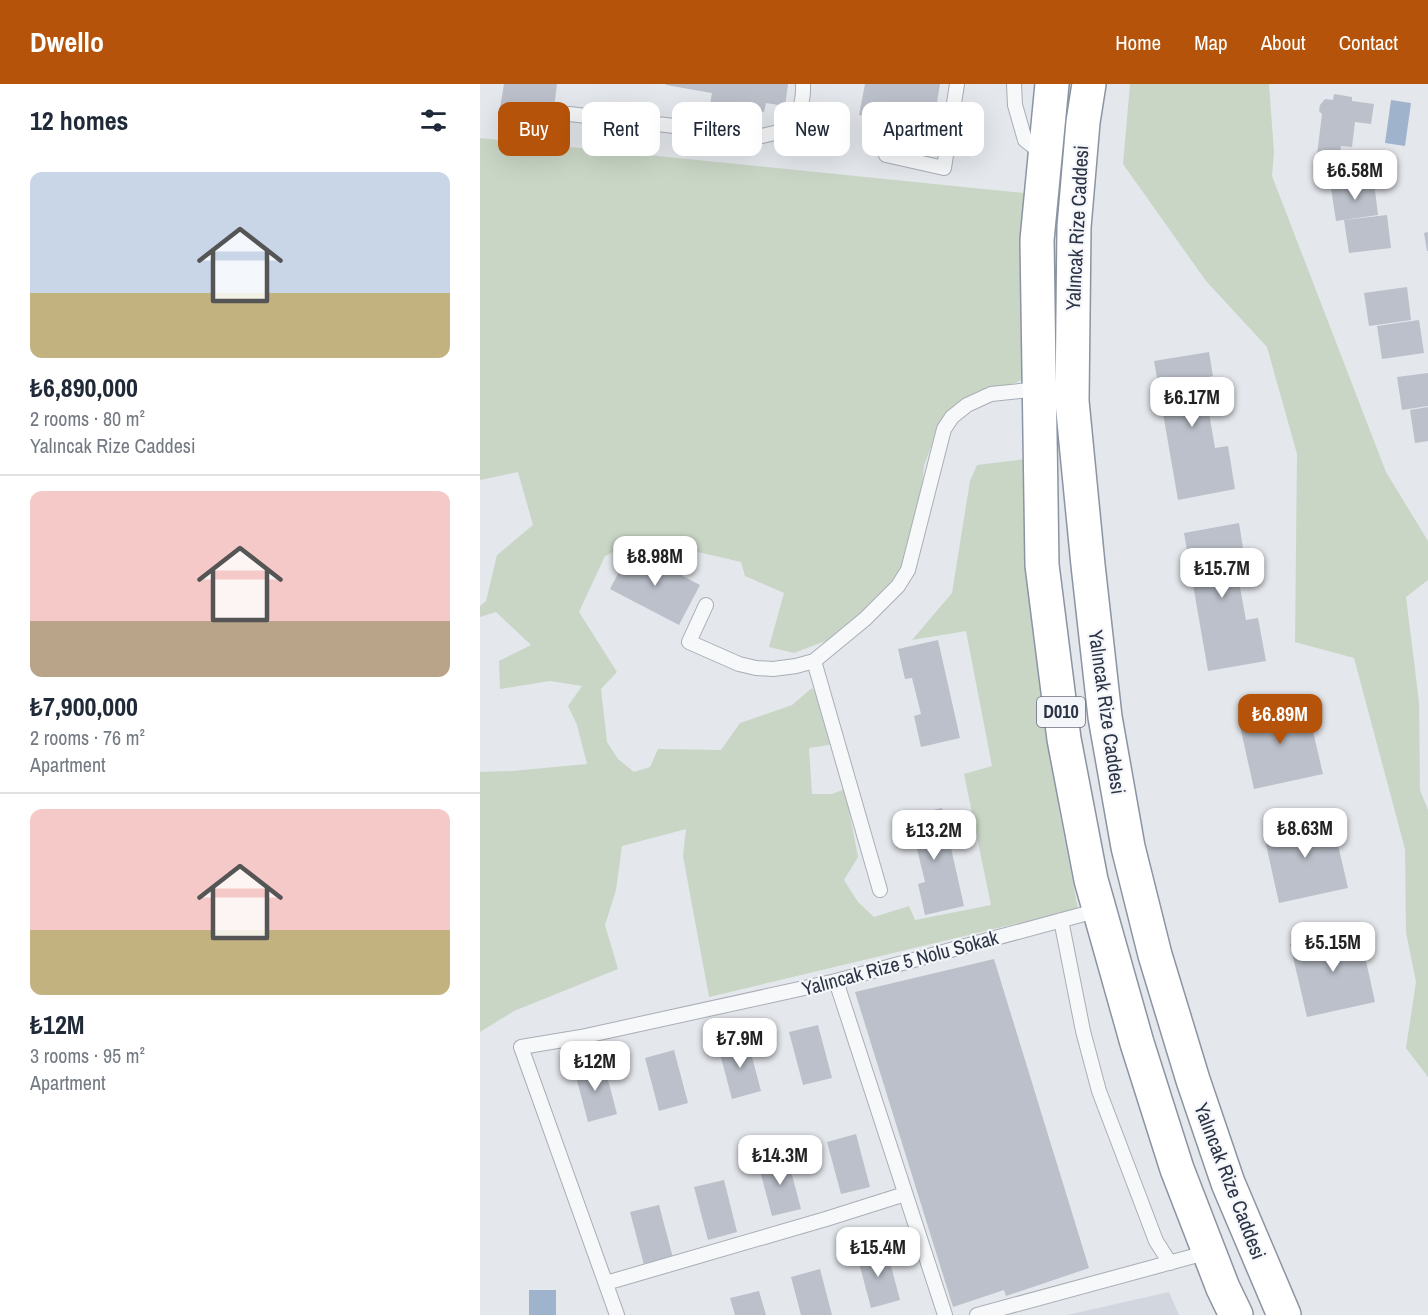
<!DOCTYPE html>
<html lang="en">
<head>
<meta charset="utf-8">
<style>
	body { margin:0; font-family:"Archivo Narrow",sans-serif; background:#f6f6f7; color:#1f2937; height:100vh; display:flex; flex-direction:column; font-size:22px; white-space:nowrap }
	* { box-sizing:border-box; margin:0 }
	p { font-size:20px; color:#747a83 }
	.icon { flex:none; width:33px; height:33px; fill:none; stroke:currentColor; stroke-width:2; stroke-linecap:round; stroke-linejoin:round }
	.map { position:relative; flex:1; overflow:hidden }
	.details { display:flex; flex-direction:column; background:#fff; width:480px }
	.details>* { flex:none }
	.guide { position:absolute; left:18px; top:18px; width:570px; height:54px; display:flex; gap:12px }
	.price { position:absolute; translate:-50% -51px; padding:0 14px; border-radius:12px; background:#fff; color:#222; font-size:20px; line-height:39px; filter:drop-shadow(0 2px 3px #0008) }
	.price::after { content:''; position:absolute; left:50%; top:36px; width:18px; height:14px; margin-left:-9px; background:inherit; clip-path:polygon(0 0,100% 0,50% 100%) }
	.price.selected { background:#b45309; color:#fff }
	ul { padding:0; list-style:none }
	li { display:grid; align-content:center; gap:12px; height:318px; padding:0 30px }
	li+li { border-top:2px solid #e0e1e3 }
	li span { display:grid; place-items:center; height:186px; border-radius:12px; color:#555 }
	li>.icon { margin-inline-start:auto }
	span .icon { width:108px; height:108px; fill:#fffc; stroke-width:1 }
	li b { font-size:26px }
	h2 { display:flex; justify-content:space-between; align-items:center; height:72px; padding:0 30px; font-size:26px }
	.chip { padding:0 21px; border-radius:12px; background:#fff; box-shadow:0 6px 24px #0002; font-size:21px; line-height:54px }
	.chip.selected { background:#b45309; color:#fff }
	header { display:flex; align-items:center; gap:36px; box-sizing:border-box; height:84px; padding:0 30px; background:#b45309; color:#fff }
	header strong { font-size:28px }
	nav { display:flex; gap:33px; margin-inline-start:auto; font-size:21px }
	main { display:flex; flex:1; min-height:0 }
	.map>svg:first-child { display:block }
	.built { fill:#d2d6de }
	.green { fill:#c9d6c5 }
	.water { fill:#9fb4cc }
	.building { fill:#bbc0ca }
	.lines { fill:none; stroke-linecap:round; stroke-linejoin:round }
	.lane-casing { stroke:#a9aeb7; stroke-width:16 }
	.highway-casing { stroke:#8b94a3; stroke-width:36 }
	.lane { stroke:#f7f8fa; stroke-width:14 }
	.highway { stroke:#fff; stroke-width:33 }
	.labels { text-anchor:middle; stroke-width:4.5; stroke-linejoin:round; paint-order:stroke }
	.shield { fill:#f4f6f9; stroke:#676e7b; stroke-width:1.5 }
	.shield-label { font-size:18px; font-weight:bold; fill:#2b3445 }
	.street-label { font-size:20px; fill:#2b3445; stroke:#f4f6f9 }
</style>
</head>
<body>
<header>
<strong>Dwello</strong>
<nav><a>Home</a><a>Map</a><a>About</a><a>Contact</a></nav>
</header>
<main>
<section class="details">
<h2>12 homes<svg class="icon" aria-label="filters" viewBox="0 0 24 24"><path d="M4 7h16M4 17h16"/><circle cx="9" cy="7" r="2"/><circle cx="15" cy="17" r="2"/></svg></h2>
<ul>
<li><span style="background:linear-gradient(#c9d6e8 65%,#c2b280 0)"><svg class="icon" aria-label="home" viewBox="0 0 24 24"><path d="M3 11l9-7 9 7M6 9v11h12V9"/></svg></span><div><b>₺6,890,000</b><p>2 rooms · 80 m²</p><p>Yalıncak Rize Caddesi</p></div></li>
<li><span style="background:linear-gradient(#f6c9c9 70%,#b9a48a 0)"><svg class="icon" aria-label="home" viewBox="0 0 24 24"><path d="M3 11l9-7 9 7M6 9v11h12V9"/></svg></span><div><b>₺7,900,000</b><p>2 rooms · 76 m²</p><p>Apartment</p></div></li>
<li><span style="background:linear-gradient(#f6c9c9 65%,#c2b280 0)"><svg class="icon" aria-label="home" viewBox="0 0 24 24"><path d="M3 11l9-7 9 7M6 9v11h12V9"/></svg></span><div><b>₺12M</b><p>3 rooms · 95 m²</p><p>Apartment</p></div></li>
</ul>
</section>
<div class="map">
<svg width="948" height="1231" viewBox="0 0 948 1231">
	<rect width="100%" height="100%" fill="#e4e7ec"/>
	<path class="built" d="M689,1208L699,1231H587Z"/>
	<path class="green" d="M650,0H789L794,68L792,92L906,388L948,457V496L926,513L939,618L940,706L948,726V993L926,964L936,898L926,848L925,765L874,574L815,558L817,370L787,263L726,197L643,80Z
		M0,54L544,109L542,296L520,305L487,322L456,349L444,382L439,436L424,495L389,534L348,556L314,569L289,563L304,509L265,492L261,478L162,455L125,472L99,528L137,588L121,605L127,658L138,675L154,688L170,683L178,665L241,666L260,639L312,621L332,604L349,620L361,659L329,664L332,710H352L365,705L378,773L364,796L378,818L394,833L429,822L435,836L511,821L484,690L512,682L486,547L432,556L472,509L490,397L497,381L545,375L556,559L579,726L598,825L229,913L203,772L206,745L142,762L136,806L125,841L138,885L34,927L0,948V688L32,687L107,680L97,641L88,622L102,602L70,597L20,605L19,577L51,561L16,528L0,533V522L6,517L17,471L53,441L38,388L0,396Z"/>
	<path class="water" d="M911,16L931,19L925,62L905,59Z
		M49,1206H76V1231H49Z"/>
	<path class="building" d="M24,0H77L73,32L20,24Z
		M186,0H308L305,22L286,19L284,28L230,20L232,9L186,1Z
		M385,0H460L453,44L379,31Z
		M854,10L872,13V17L894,20L891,40L875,38L872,63L861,62L859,74L837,71L842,30L839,27L840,21L845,15L853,16Z
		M894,98L898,131L856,137L851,104Z
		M907,131L911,164L869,169L864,136Z
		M948,148V167H947L944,149Z
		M927,203L931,236L889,242L884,209Z
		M939,236L944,269L902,275L897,242Z
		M729,268L733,292L723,294L735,364L748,362L755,405L698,416L674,277Z
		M948,289V322L922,326L917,293Z
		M948,323V357L935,359L930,326Z
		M759,439L763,464L753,466L766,536L778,534L786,577L728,587L704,449Z
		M151,465L220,501L199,541L130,505Z
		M458,556L480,654L441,663L434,632L441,630L432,594L425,595L418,565Z
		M826,617L843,690L774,705L758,633Z
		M462,724L484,822L445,831L438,800L445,798L436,761L429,762L422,733Z
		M851,731L868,804L799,819L783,747Z
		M879,845L895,918L827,933L810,860Z
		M514,875L609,1184L526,1212L524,1206L473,1223L375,908Z
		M338,941L352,994L323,1001L309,948Z
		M267,954L281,1007L252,1015L238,962Z
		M194,966L208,1019L179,1027L165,974Z
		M123,977L137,1030L108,1038L94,985Z
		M376,1050L390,1103L361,1110L347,1058Z
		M307,1072L321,1125L292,1132L278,1079Z
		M244,1096L257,1148L228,1156L214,1103Z
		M179,1121L193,1174L164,1181L150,1128Z
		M406,1163L420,1216L391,1224L377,1171Z
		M340,1185L352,1231H321L311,1193Z
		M279,1207L286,1231H255L250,1214Z"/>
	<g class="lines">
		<g class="lane-casing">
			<path id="lane" d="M534,0L535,21L545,56L564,71
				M89,30L282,52L307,46C318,31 324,20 323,0
				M406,71L464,84L477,0
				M226,521L209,558L259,580L276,584L293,585L316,582L334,577L385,535L418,502L428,486L464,345L472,333L487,321L511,310L559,305
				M334,577L400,806
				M581,836L603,947L619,1007L676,1157L690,1179
				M356,897L465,1231
				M126,1199L346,1135L425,1110
				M137,1231L41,963L101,953L356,897L619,826
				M497,1231L729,1168"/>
		</g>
		<g class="highway-casing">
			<path id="highway" d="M572,0L557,156L562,481L584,655L611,796L657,959L697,1085L743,1204L756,1231
				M609,0L603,38L594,143L592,317L608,481L625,633L648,763L675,871L713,996L748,1099L804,1231"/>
		</g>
		<use href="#lane" class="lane"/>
		<use href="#highway" class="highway"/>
	</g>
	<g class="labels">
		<rect class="shield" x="557" y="613" width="48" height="30" rx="4.5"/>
		<g class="shield-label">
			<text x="581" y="634">D010</text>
		</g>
		<g class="street-label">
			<text transform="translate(597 144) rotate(-87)" y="7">Yalıncak Rize Caddesi</text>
			<text transform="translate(627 628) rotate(82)" y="7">Yalıncak Rize Caddesi</text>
			<text transform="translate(420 879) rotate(-15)" y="7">Yalıncak Rize 5 Nolu Sokak</text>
			<text transform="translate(750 1097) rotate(69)" y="7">Yalıncak Rize Caddesi</text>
		</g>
	</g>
</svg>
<b class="price" style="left:875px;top:117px">₺6.58M</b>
<b class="price" style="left:712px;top:344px">₺6.17M</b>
<b class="price" style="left:175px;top:503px">₺8.98M</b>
<b class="price" style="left:742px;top:515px">₺15.7M</b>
<b class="price selected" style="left:800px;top:661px">₺6.89M</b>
<b class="price" style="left:825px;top:775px">₺8.63M</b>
<b class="price" style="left:454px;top:777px">₺13.2M</b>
<b class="price" style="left:853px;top:889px">₺5.15M</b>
<b class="price" style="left:260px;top:985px">₺7.9M</b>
<b class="price" style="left:115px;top:1008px">₺12M</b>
<b class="price" style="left:300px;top:1102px">₺14.3M</b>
<b class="price" style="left:398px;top:1194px">₺15.4M</b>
<div class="guide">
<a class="chip selected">Buy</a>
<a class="chip">Rent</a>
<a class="chip">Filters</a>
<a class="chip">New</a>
<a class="chip">Apartment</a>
</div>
</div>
</main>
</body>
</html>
